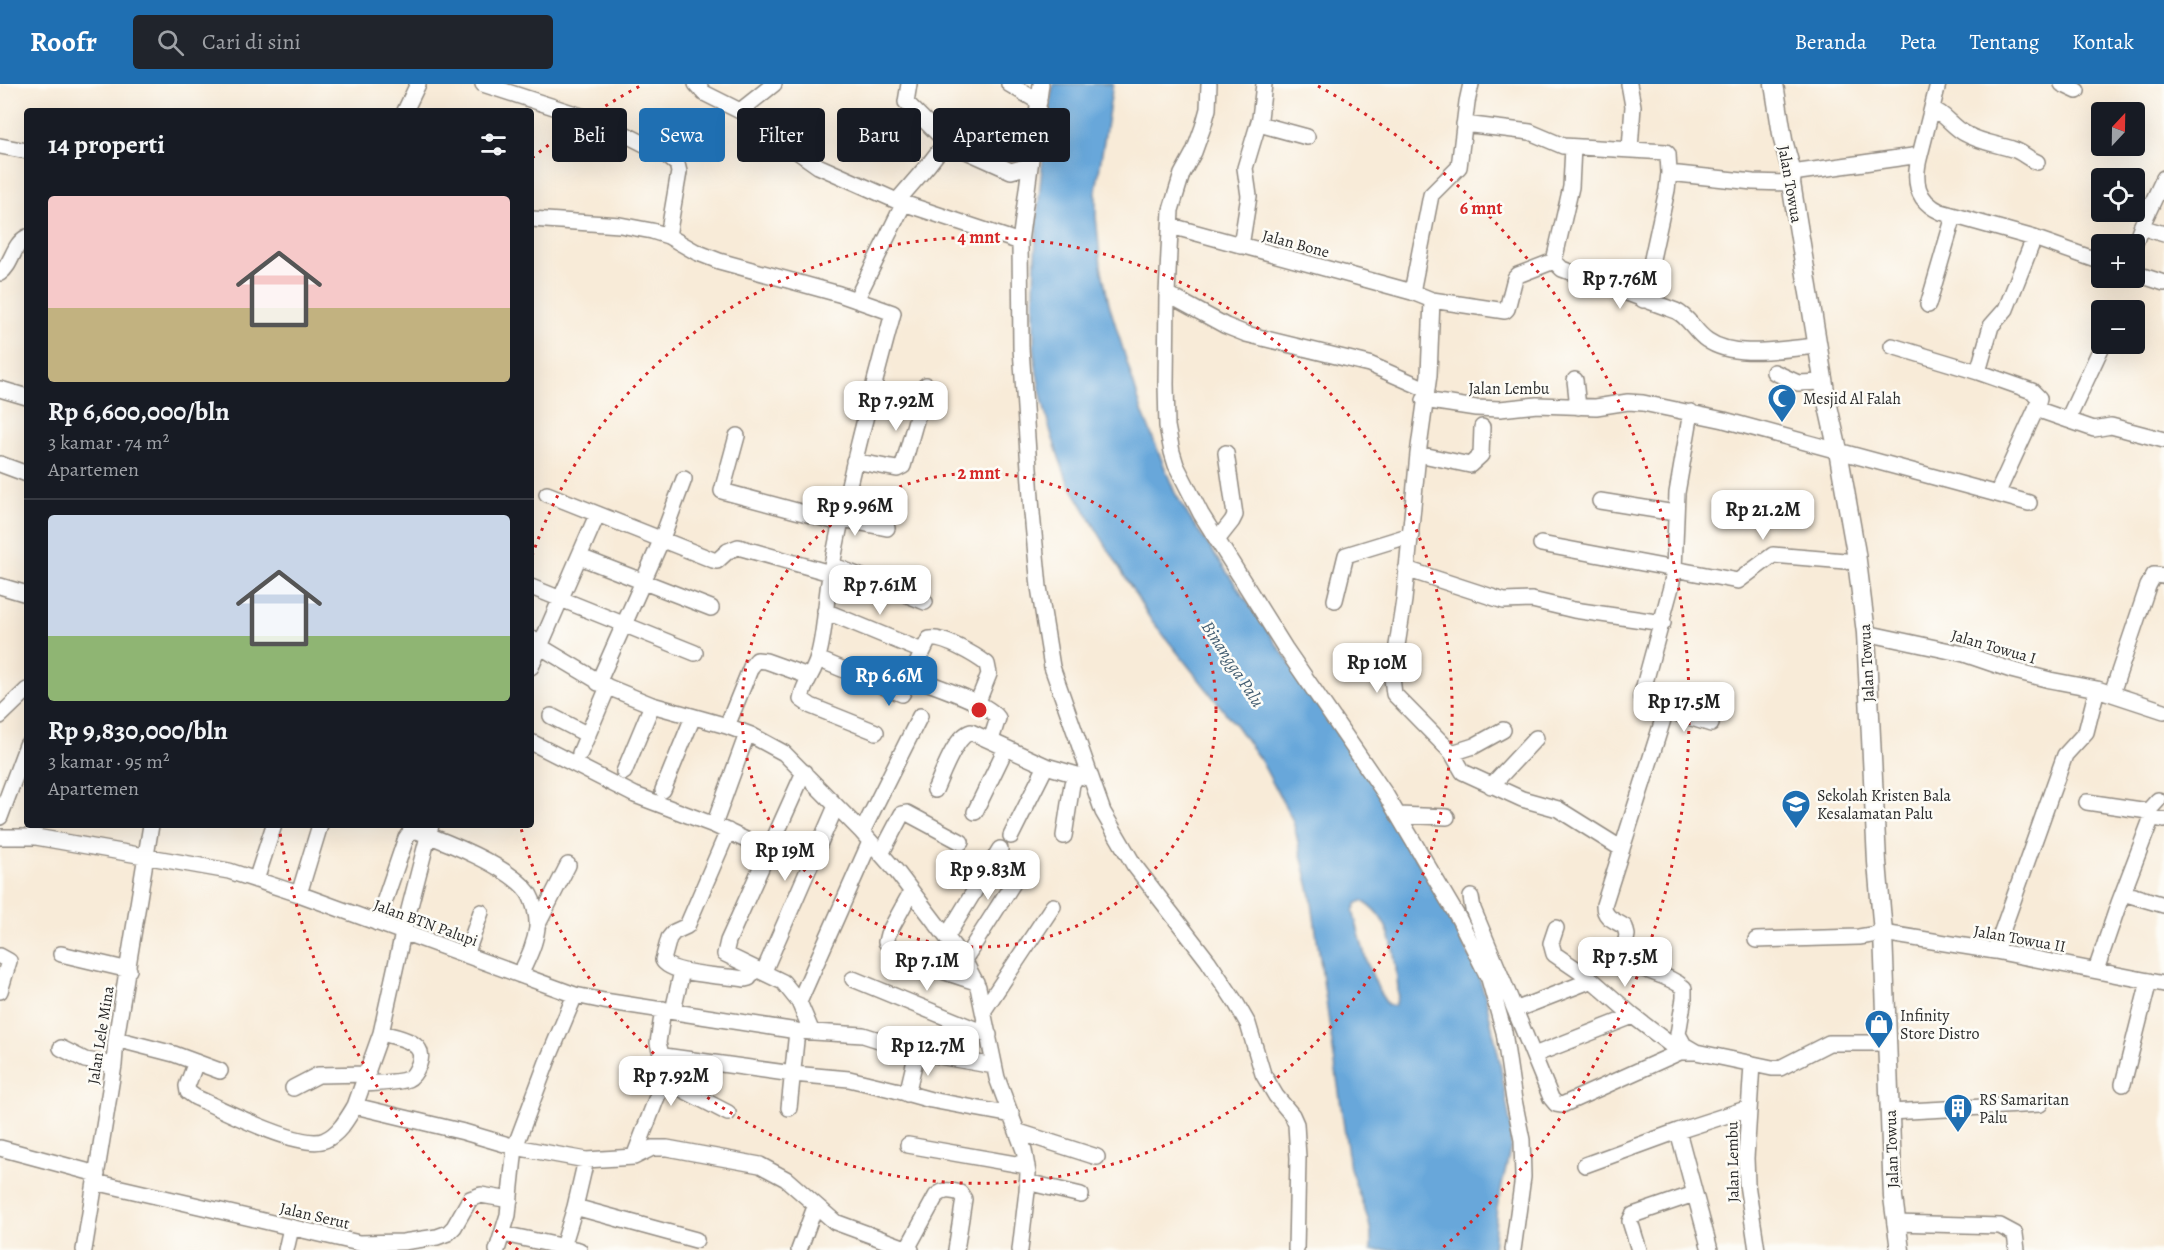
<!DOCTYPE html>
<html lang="id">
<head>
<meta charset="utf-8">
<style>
	body { margin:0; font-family:Alegreya,serif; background:#20242c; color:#f1f3f6; height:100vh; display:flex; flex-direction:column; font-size:22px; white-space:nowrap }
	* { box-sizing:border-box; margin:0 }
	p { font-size:20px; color:#9ea1a6 }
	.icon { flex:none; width:33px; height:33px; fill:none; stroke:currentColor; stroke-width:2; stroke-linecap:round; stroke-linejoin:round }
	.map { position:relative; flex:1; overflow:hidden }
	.side { position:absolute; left:24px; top:24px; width:510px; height:720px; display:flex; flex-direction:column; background:#171b24; border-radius:6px; box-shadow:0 6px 24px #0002 }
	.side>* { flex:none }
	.guide { position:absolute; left:552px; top:24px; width:570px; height:54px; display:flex; gap:12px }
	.needle { width:39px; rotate:22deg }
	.buttons { position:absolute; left:2091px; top:18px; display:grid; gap:12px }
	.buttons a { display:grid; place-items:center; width:54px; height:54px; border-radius:6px; background:#171b24; box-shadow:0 6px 24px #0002; font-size:30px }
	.price { position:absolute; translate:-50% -51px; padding:0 14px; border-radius:12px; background:#fff; color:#222; font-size:20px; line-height:39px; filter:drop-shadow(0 2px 3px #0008) }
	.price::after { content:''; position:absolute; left:50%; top:36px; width:18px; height:14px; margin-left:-9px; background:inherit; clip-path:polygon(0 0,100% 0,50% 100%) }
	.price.selected { background:#1f6fb2; color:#fff }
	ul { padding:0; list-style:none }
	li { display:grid; align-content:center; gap:12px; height:318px; padding:0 24px }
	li+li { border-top:2px solid #363941 }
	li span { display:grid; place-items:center; height:186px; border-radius:6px; color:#555 }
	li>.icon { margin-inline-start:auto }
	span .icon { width:108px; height:108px; fill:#fffc; stroke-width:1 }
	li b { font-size:26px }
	h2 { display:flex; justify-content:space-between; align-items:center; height:72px; padding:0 24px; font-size:26px }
	.tag { padding:0 21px; border-radius:6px; background:#171b24; box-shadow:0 6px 24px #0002; font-size:21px; line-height:54px }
	.tag.selected { background:#1f6fb2; color:#fff }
	header { display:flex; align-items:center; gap:36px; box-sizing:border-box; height:84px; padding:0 30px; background:#1f6fb2; color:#fff }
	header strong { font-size:28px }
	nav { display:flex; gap:33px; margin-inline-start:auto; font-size:21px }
	.search { width:420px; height:54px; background:#20242c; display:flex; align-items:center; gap:15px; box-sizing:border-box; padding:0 21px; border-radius:6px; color:#9ea1a6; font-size:22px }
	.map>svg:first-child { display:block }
	.water { fill:#68a7da; stroke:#4a6982; stroke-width:1.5; fill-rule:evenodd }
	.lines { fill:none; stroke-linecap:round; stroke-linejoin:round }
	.minor-casing { stroke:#928b82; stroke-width:18 }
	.major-casing { stroke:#928b82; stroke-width:21 }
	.minor { stroke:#fff; stroke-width:15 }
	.major { stroke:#fff; stroke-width:18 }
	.ring { fill:none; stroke:#d62828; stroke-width:3; stroke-dasharray:3 6 }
	.labels { text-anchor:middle; stroke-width:5; stroke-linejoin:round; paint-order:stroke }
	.street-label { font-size:16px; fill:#2b2b2b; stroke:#fdfcf7 }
	.poi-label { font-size:16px; fill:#2b2b2b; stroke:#fdfcf7; text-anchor:start }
	.water-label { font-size:18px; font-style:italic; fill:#435d71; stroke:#fdfcf7 }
	.centre { fill:#d62828; stroke:#fdfcf7; stroke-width:3 }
	.ring-label { font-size:18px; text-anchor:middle; font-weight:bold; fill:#d62828; stroke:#fdfcf7; stroke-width:5; stroke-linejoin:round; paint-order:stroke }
</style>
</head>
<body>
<header>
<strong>Roofr</strong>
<div class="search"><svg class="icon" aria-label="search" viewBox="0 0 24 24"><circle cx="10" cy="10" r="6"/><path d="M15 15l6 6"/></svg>Cari di sini</div>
<nav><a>Beranda</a><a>Peta</a><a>Tentang</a><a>Kontak</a></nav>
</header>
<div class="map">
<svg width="2164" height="1166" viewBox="0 0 2164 1166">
	<rect width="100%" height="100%" fill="#fdfcf7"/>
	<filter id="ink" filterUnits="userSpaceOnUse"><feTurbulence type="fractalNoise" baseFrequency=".0167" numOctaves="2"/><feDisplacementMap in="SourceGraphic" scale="12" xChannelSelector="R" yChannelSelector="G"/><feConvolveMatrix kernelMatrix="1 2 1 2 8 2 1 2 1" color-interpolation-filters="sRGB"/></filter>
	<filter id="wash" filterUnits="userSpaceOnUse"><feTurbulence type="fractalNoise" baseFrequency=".008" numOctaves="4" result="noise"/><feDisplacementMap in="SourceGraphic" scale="24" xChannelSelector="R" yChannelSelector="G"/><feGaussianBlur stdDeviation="1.35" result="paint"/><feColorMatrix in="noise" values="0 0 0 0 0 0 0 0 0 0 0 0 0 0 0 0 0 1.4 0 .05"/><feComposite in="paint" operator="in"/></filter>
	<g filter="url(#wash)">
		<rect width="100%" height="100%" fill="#f8ebd8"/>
		<path class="water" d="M1053,0H1113L1096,107V133L1101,182L1109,220L1142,327L1175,409L1189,433L1386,719L1474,880L1485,911L1499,974L1511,1044V1062L1497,1123L1493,1166H1371V1148L1368,1135L1350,1085L1311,812L1293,737L1261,677L1237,643L1149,533L1068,398C1054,362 1042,322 1036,283C1033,262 1034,240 1034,219C1034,146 1042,72 1053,0ZM1362,817C1390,832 1395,866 1397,895C1398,904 1400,914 1394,922L1387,920L1380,909L1367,879L1353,827L1357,819Z"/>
	</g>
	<g filter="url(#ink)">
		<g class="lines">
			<g class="minor-casing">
				<path id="minor" d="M483,0L603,39L666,71L677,80L679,88L668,152
					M696,0L704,9L740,27L818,82L897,117L1020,158
					M1009,0L1039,18
					M1041,0L1020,158L1021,264L1032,429L1039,503L1052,583L1103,728L1134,781L1208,877L1236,919L1248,940L1263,990L1276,1012L1292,1031L1296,1040L1298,1074L1296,1166
					M1209,0L1208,25L1203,43L1194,68L1182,90L1171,126L1167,210L1166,300L1167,342L1172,368L1176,381L1201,430L1285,564L1386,711L1459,835L1489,895L1504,948L1514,1016L1522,1056L1523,1093L1513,1166
					M1629,0L1633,22L1630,65
					M2062,0L2077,7
					M1932,25C1945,29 1953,44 1966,50C1980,58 1996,60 2012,65C2021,67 2028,75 2037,78
					M405,27L418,0
					M740,27L774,0
					M1259,40L1307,53
					M1464,40L1530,48L1563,62L1666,68L1668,70L1669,89L1753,98L1791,99
					M946,58L1011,87L1029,82
					M0,62L27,67
					M1573,63L1571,103L1554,177L1562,185L1676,227C1689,233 1695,248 1707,256C1735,276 1785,264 1818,262
					M1920,71C1913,96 1916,117 1941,128L2034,154L2102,178
					M1792,89L1920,71L1938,0
					M897,117L929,80L946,58L906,18L909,0
					M531,135L620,141L652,147L668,152L696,168L719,177L839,210L893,229C870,315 847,400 831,487C825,515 826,546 818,573C815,587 804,598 801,615L811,622L876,648
					M1171,142L1412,208L1431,111L1459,83L1467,18L1471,0
					M2141,143L2164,150
					M1241,162L1249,112L1245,84L1260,34L1264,0
					M2134,162L2141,143L2164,94
					M0,189C13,180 12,161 27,153
					M2134,189L2164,199
					M1412,208L1432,216L1429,291L1418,370L1404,516L1392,594L1394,610L1452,669L1463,688L1522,715L1558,725L1622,765
					M1167,210L1226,242L1246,250L1369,280L1426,305
					M856,216L904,119
					M1432,216L1505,227L1507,225L1515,194L1518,191L1554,177
					M1643,216L1667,106L1669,89
					M1928,221L1954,132
					M1892,262L1978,288L2032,307L2039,314L2036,325
					M1774,288L1798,299L1824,298
					M1978,288L1991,242L2006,225L2034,154
					M1575,296L1578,323
					M0,305L27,313
					M1424,316L1476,324L1500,325L1537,321L1596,323L1628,318L1643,319L1724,336L1997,410L2036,325L2094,345L2111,342L2164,356
					M1691,328L1677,409L1674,486L1671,503L1641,613L1646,620L1666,626L1604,821C1604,835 1615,836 1625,843L1627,851L1623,871C1638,889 1666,888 1684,904V914L1678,950L1684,961L1696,968L1772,984H1780L1829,959H1887
					M2068,335L2103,260
					M737,352L722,407L841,439
					M1418,370L1470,381L1481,371L1482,343
					M854,377L897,385L903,382L926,301
					M0,380L27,390
					M547,410L713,476L717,477L728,467L738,463L830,489
					M1997,410L2029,419
					M1600,417L1675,429
					M842,435L887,444
					M1217,456L1232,437L1235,431L1226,369
					M1541,460L1738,497L1773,471L1857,478
					M580,473L711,524
					M832,481L925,518
					M1406,485L1504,517L1532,516L1574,526L1663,539
					M0,502L27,510
					M531,503L695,569
					M1335,516L1346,471L1411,451
					M825,527L922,567
					M1866,549L1964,570L2011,586L2050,596L2097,605L2164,627
					M531,554L541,563L608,603L652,621L727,642L751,651L784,669L862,748L897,788L964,876L978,903L997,994L1024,1066L1028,1089L1027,1107L1020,1166
					M818,575L902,610L929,555C943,552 975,571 987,580L989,590L977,620
					M531,583L597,431
					M912,593C932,601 987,618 998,634L991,656
					M598,599L661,457L684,395
					M2112,609L2148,502L2154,491L2164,492
					M1666,626L1711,640
					M0,632L27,606
					M551,632L588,651
					M727,642L751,583L757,576L766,577L808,592
					M747,650L714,741L767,766
					M531,658L635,711L714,741
					M580,669L608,603
					M1452,669L1474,662L1503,646
					M624,688L652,621
					M804,688L728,857L725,870L783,898L799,918L811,946
					M1491,702L1536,654
					M663,706L693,633
					M935,706C942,691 955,652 971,648L1046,682L1091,695
					M2087,718L2148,727L2158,716
					M975,728L1006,664
					M1398,731L1447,733
					M0,733L27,661
					M431,741L403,849L381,949L355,1022L464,1048L515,1063L586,1076L634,1073L652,1064H667L760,1081L786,1095L835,1138L911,1166
					M728,747L687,842L674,848L669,854L663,876C670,891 727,892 745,895L749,894L754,884
					M862,748L920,632
					M1011,752L1046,682
					M1064,752L1072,700L1077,692
					M0,753H36L229,787L299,810L575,911L547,978L515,1063L508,1131L497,1166
					M881,770L902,730L907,729L961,758
					M256,796L274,741
					M911,808L888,850L886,858C897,873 956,892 976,898
					M2123,809L2164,821
					M299,810L320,741
					M1471,813L1473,825L1515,926
					M377,839L406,754L411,747H417C447,758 510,783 528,808C534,817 538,833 537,844C535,861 527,876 520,891
					M537,842L568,781
					M1556,844L1551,859L1554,870L1592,896L1633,932L1680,968
					M947,852L1000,765
					M1756,856L1859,853L1883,849L1995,867L2164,900
					M1995,867L2065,671L2086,648L2097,605
					M61,870L129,886
					M466,871L481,828
					M0,872L9,877L0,907
					M964,876L1026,779
					M2096,886L2119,819L2150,738L2155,734L2164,736
					M764,887L836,722
					M853,895L989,951
					M1592,896L1515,926L1551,1014L1556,1020L1562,1021L1680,968H1696
					M575,911L604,917L797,947L863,951L917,968L994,982
					M799,918L870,758
					M663,925L658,959L661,970L664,972L793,990L849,995L895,1006L931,1016L1012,1031
					M984,926L1053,822
					M673,927L682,887
					M116,955L174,970L220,987
					M61,964L85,976L114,981
					M1534,971L1633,932
					M196,978L187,1002L188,1008L195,1013C219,1024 302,1067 325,1056C339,1050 347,1035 355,1022
					M1752,980L1746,1074L1747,1100L1757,1166
					M365,1000C376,999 398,999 408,995C413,993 417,985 419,980C428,957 396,953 381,949
					M2123,1000L2149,897
					M293,1004L318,991L368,990
					M907,1010L917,968
					M789,1024L797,947
					M1890,1028L2040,1020
					M1678,1047L1710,1166
					M1019,1048L1097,1073
					M908,1061L1027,1082
					M0,1064L97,1090
					M634,1073L660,1005L666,999L674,1001L728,1029
					M1585,1081L1678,1047L1749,1024
					M95,1098L359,1159L403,1158L437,1153L448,1149L454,1143L470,1115L481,1111L510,1116
					M1027,1098L1081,1111
					M575,1123L696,1156
					M1895,1139L2000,1142L2015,1150L2017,1166
					M503,1150L579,1166
					M907,1165L936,1112C944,1105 950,1106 960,1109L964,1115L956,1166
					M84,1166L114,981L116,955L151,741
					M286,1166L291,1144
					M562,1166L575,1123L586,1076
					M799,1166L815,1123
					M1639,1166L1630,1137L1633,1131L1694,1110"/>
			</g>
			<g class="major-casing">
				<path id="major" d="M1774,0L1783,56L1792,89L1791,99L1826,313L1838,367L1856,469L1866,549L1877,778L1883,849L1893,1113L1900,1166"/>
			</g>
			<use href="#minor" class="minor"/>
			<use href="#major" class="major"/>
		</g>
	</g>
	<g class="ring">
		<circle cx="979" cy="626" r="237"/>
		<path d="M532 472A473 473 0 1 1 521 744"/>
		<path d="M518 1166A710 710 0 0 1 279 743M532 74A710 710 0 0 1 640 2M1318 2A710 710 0 0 1 1440 1166"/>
	</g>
	<defs>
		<g id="mosque-pin" transform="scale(1.5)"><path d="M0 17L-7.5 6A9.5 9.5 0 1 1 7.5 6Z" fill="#1f6fb2" stroke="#fdfcf7"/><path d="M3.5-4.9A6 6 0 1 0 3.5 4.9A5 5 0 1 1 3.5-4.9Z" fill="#fff"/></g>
		<g id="school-pin" transform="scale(1.5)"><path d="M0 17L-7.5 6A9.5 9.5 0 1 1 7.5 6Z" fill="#1f6fb2" stroke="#fdfcf7"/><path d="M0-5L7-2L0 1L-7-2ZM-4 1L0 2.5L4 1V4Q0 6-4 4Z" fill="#fff"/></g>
		<g id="shop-pin" transform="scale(1.5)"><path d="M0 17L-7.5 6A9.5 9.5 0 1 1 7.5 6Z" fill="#1f6fb2" stroke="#fdfcf7"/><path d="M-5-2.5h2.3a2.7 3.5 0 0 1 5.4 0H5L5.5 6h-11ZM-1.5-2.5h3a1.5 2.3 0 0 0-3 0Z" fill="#fff"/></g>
		<g id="building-pin" transform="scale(1.5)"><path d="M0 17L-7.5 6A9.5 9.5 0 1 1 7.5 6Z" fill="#1f6fb2" stroke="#fdfcf7"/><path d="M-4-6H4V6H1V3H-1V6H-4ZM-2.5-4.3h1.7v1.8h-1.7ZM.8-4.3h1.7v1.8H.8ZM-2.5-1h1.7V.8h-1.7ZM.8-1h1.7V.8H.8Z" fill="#fff"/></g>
	</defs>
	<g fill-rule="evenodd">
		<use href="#mosque-pin" x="1782" y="314"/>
		<use href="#school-pin" x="1796" y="720"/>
		<use href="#shop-pin" x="1879" y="940"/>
		<use href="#building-pin" x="1958" y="1024"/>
	</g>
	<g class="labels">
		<g class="street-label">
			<text transform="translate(1791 100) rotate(80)" y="6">Jalan Towua</text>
			<text transform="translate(1296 159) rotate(15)" y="6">Jalan Bone</text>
			<text x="1509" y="310">Jalan Lembu</text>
			<text transform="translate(1994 562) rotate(16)" y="6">Jalan Towua I</text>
			<text transform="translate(1866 579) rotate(-93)" y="6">Jalan Towua</text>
			<text transform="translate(426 838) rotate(20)" y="6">Jalan BTN Palupi</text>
			<text transform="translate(2020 854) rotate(10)" y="6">Jalan Towua II</text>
			<text transform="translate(100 951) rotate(-81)" y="6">Jalan Lele Mina</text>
			<text transform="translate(1891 1065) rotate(-92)" y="6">Jalan Towua</text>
			<text transform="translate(1732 1078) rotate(-91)" y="6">Jalan Lembu</text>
			<text transform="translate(315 1131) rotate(13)" y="6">Jalan Serut</text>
		</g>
		<g class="poi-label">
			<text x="1803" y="320">Mesjid Al Falah</text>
			<text x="1817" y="717">Sekolah Kristen Bala<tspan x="1817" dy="18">Kesalamatan Palu</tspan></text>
			<text x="1900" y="937">Infinity<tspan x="1900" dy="18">Store Distro</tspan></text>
			<text x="1979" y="1021">RS Samaritan<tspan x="1979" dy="18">Palu</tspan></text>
		</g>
		<g class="water-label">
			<text transform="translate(1233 580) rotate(57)" y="6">Binangga Palu</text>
		</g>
	</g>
	<circle cx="979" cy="626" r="9" class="centre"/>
	<g class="ring-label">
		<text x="1481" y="130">6 mnt</text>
		<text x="979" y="159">4 mnt</text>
		<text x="979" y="395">2 mnt</text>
	</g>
</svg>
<div class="buttons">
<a><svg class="needle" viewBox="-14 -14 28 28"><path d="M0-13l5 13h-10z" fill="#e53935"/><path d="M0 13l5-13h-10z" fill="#9ea1a6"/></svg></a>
<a><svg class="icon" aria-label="locate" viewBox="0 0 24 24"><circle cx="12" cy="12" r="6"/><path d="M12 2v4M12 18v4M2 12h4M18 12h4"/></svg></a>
<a>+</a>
<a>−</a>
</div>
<b class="price" style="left:1620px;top:226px">Rp 7.76M</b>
<b class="price" style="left:896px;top:348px">Rp 7.92M</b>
<b class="price" style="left:855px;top:453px">Rp 9.96M</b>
<b class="price" style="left:1763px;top:457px">Rp 21.2M</b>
<b class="price" style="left:880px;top:532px">Rp 7.61M</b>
<b class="price" style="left:1377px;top:610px">Rp 10M</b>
<b class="price selected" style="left:889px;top:623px">Rp 6.6M</b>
<b class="price" style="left:1684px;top:649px">Rp 17.5M</b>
<b class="price" style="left:785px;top:798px">Rp 19M</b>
<b class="price" style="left:988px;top:817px">Rp 9.83M</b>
<b class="price" style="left:1625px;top:904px">Rp 7.5M</b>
<b class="price" style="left:927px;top:908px">Rp 7.1M</b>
<b class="price" style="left:928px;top:993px">Rp 12.7M</b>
<b class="price" style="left:671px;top:1023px">Rp 7.92M</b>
<div class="guide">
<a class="tag">Beli</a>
<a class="tag selected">Sewa</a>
<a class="tag">Filter</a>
<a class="tag">Baru</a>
<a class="tag">Apartemen</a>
</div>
<section class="side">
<h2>14 properti<svg class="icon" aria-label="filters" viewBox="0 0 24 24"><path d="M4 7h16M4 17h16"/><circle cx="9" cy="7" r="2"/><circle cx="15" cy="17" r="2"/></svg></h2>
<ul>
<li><span style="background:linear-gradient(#f6c9c9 60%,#c2b280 0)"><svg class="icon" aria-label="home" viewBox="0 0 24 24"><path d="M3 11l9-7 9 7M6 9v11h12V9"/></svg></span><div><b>Rp 6,600,000/bln</b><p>3 kamar · 74 m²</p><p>Apartemen</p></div></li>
<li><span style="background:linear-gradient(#c9d6e8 65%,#8fb573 0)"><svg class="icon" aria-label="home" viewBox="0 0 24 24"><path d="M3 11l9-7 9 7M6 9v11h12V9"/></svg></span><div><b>Rp 9,830,000/bln</b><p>3 kamar · 95 m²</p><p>Apartemen</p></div></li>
</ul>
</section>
</div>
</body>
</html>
